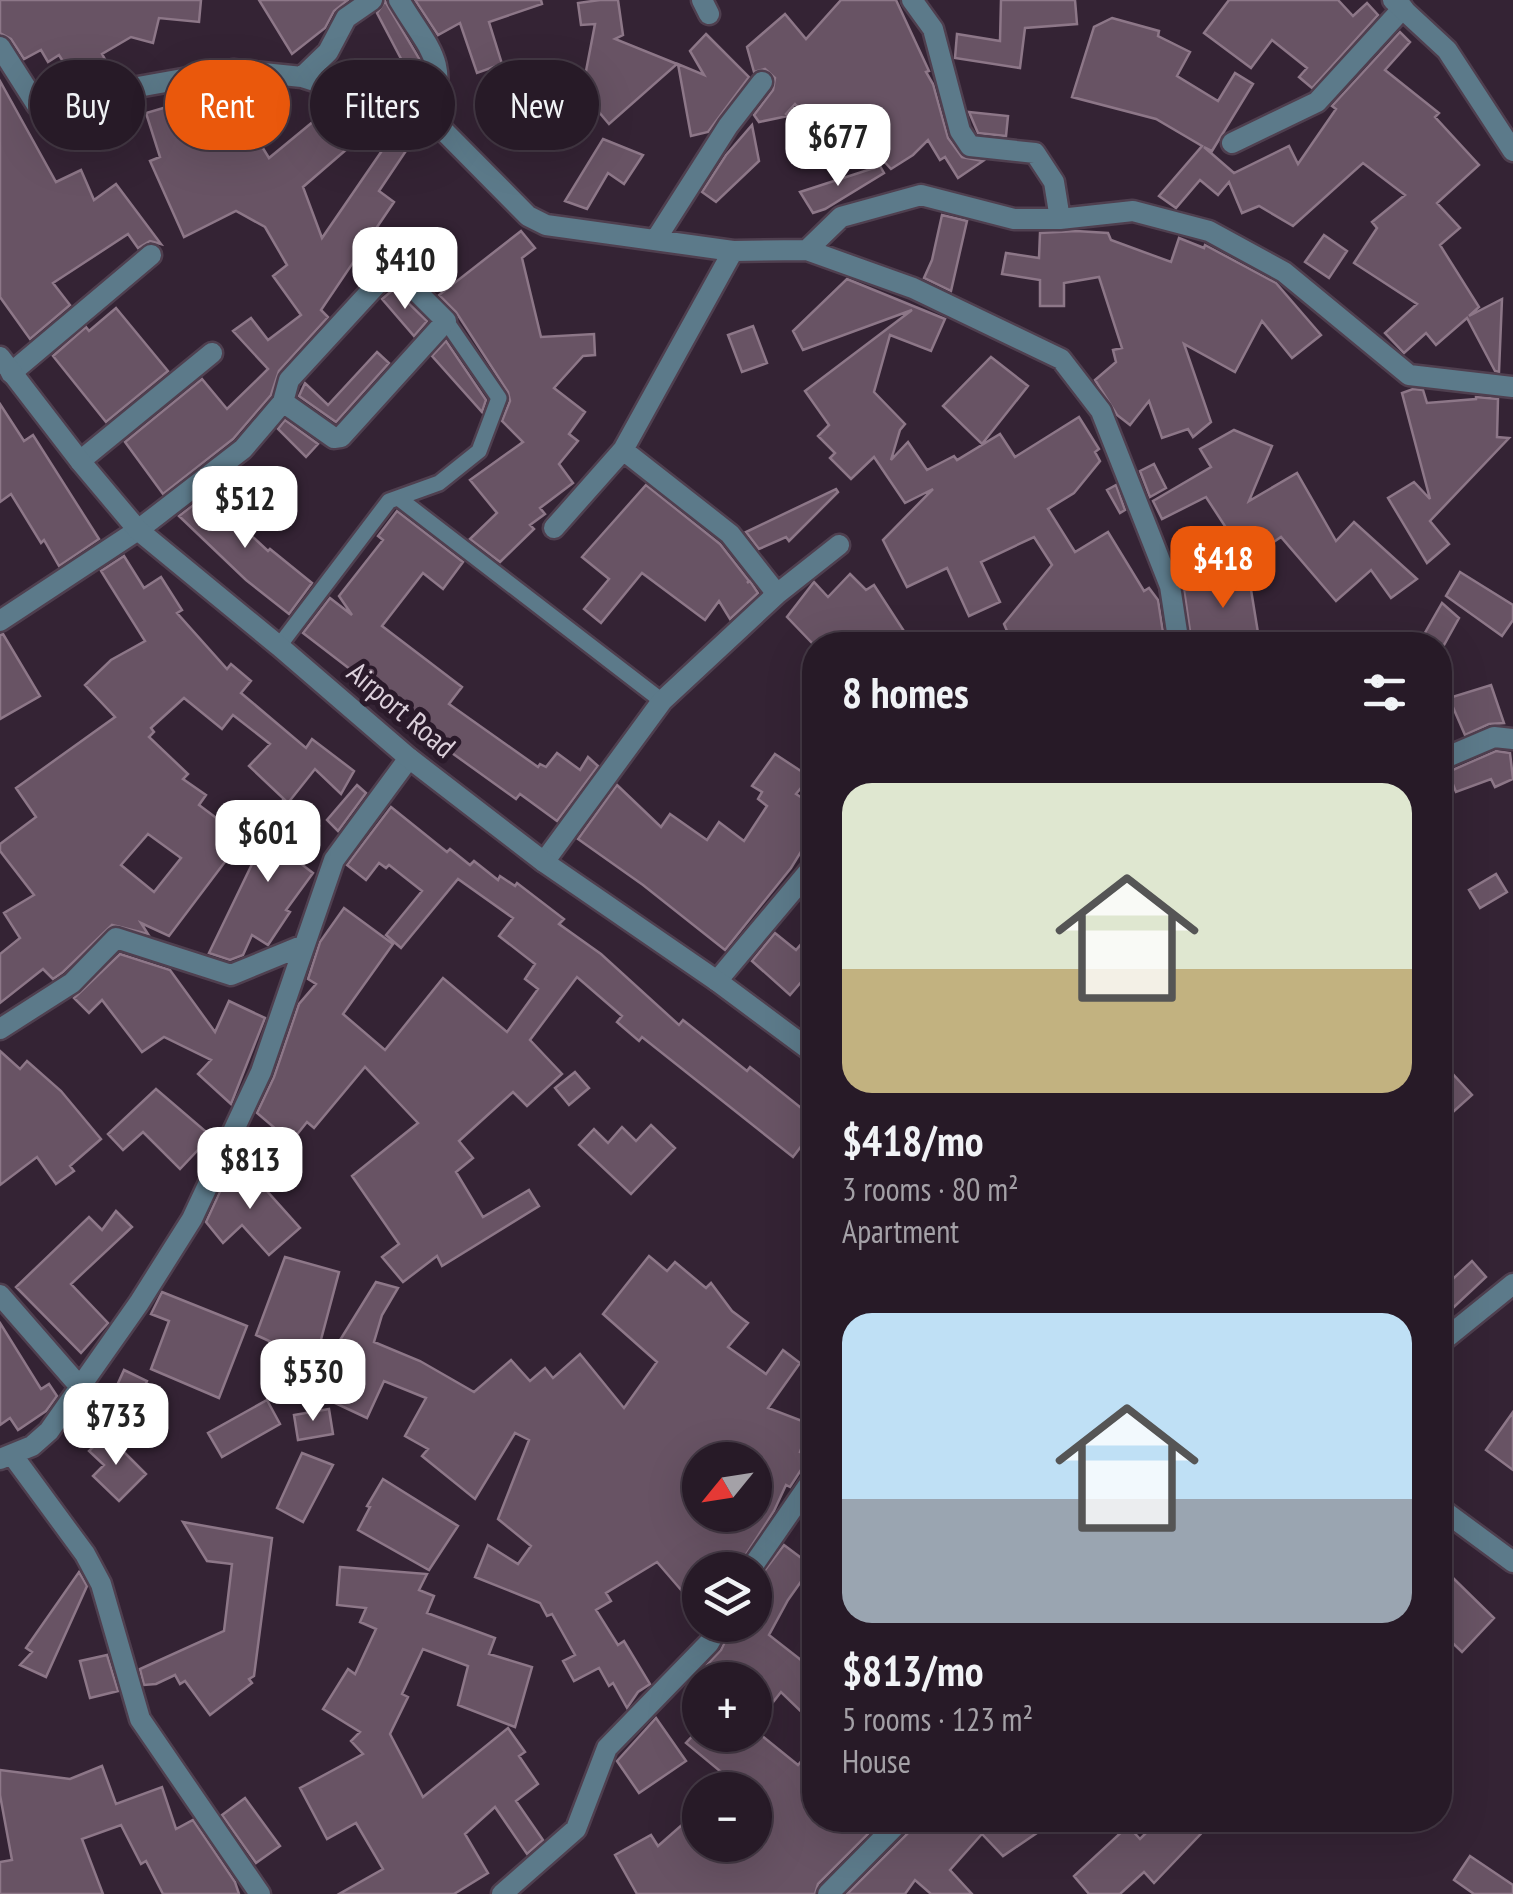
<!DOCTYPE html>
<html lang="en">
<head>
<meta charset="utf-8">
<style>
	body { margin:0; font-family:"PT Sans Narrow",sans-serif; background:#2f232f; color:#f1f3f6; height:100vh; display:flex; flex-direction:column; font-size:38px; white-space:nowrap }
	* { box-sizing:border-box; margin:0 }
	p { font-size:32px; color:#a4a1a7 }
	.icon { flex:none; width:55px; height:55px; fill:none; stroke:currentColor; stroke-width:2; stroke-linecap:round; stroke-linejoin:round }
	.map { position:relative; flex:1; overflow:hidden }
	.panel { position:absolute; left:802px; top:632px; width:650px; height:1200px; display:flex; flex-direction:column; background:#271a27; border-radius:40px; box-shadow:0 10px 40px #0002,0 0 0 2px #433844 }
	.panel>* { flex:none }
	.banner { position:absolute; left:30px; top:60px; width:622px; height:90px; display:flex; gap:20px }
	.needle { width:65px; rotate:240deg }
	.controls { position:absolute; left:682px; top:1442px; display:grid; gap:20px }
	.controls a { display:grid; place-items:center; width:90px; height:90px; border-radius:50%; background:#271a27; box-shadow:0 10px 40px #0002,0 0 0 2px #433844; font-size:50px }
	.price { position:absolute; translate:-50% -85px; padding:0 22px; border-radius:20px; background:#fff; color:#222; font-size:32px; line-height:65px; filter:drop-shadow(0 2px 5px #0008) }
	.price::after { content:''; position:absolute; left:50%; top:60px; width:30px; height:22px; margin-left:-15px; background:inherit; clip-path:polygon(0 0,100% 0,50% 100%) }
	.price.current { background:#ea580c; color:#fff }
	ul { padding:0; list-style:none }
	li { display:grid; align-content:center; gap:20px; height:530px; padding:0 40px }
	li span { display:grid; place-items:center; height:310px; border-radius:30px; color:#555 }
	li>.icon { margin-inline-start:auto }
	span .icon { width:180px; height:180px; fill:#fffc; stroke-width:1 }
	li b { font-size:42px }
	h2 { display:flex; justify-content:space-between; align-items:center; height:120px; padding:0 40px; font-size:42px }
	.tag { padding:0 35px; border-radius:45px; background:#271a27; box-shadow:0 10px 40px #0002,0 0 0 2px #433844; font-size:35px; line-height:90px }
	.tag.current { background:#ea580c; color:#fff }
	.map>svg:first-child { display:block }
	.building { fill:#685364; stroke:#8d7788; stroke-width:2.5; fill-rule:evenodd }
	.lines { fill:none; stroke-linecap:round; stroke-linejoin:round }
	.service-casing { stroke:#4f3f4f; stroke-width:20 }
	.minor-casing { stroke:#4f3f4f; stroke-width:25 }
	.tertiary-casing { stroke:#4f3f4f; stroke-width:25 }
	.service { stroke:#5c7a8a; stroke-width:15 }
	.minor { stroke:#5c7a8a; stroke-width:20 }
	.tertiary { stroke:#5c7a8a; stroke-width:20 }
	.labels { text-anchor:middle; stroke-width:10; stroke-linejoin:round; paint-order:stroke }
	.street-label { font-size:30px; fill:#dcd0db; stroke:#2a1a2a }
</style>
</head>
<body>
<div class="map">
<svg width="1513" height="1894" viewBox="0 0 1513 1894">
	<rect width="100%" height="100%" fill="#342334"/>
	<path class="building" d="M0,0H201L199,22L159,18L153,43L131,37L102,54L106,61L74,79L59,55L48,62L41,50L24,59L11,39L0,33Z
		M259,0H348L334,11L325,28L292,54Z
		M415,0H541L542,4L489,22L502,64L477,73L460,23L438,35Z
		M600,0H618L623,35L615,39L677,64L609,124L582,92L595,24L581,25L578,3Z
		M841,0H896L929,71L926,72L933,84L948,138L962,157L983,161L958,178L945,157L940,160L928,140L913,155L891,169L838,111L819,129L795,104L786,114L788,116L759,122L754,115L773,90L775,78L765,69L754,72L747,47L785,14L806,39Z
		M1001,0H1075L1077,24L1025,28L1020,68L955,58L957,34L1000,41Z
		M1229,0H1338L1353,16L1367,3L1378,15L1312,88L1299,77L1307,68L1272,40L1251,68L1204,33Z
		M385,1L420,60L421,65L408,72L377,13Z
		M1112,18L1159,31L1158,36L1190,52L1177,76L1218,101L1235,73L1253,84L1212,151L1204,147L1234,173L1289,146L1298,164L1336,109L1332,106L1400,32L1410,42L1385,70L1439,113L1435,117L1479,165L1437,203L1460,228L1440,245L1479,307L1469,316L1502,299L1499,372L1495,371L1467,318L1436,345L1426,333L1404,353L1385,333L1417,304L1354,263L1377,228L1372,222L1405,195L1363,163L1293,226L1259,206L1242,213L1229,182L1218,195L1200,180L1176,208L1159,196L1202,146L1156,119L1072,97L1094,27Z
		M706,34L749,77L708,132L691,136L678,64L704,75L690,51Z
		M0,81L56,182L81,170L94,200L116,184L161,244L150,241L138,248L128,234L53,283L70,305L30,339L0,297Z
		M234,84L275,90L232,98L269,158L326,111L353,108L384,117L303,187L322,238L401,123L418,133L379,191L394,202L321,310L328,317L279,371L271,395L233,439L163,494L125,442L202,379L227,409L268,369L233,331L251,318L268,340L301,315L273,276L287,265L265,227L236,211L184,237L150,161L160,157L146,113L177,104L175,94Z
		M969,112L1008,116L1006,136L978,133Z
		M752,125L759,161L716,202L702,192L726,155Z
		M603,139L643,155L624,184L608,173L587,209L565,201Z
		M880,166L884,173L825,209L813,213L800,192Z
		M942,215L967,221L951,291L924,278L932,260Z
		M521,231L535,248L522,258L541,337L594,334L595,355L583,356L554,388L585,412L569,434L578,441L559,464L573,483L540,508L545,514L530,525L534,529L500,562L470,539L497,513L470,480L523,442L502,421L510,401L508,392L456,312L439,295Z
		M1076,231L1108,233L1111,240L1171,262L1179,238L1204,248L1205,245L1276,283L1321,335L1292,358L1262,321L1235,372L1184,344L1211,422L1193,437L1188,429L1162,438L1149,401L1130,425L1117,415L1095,380L1116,362L1113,350L1122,348L1099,277L1064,283V306H1040V280L1002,274L1006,253L1039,258L1040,233Z
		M1324,235L1347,251L1329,278L1305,262Z
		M847,279L945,319L931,351L890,335L874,392L905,424L900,430L891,460L908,442L927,470L954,456L957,460L1000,434L1015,457L1079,417L1099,449L1095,452L1100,461L1074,493L1048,509L1075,552L1108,532L1144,591L1149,588L1158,600L1165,645H1013L1004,624L1052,565L1034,537L981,562L1000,602L969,616L947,568L907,587L883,540L933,489L905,503L874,457L851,479L830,458L835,453L818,436L829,425L805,391L912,310L803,350L793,331Z
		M394,289L427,321L414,336L382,299Z
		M116,308L168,371L106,422L53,356L86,327L89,331Z
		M753,326L767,363L742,372L728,335Z
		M446,341L486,400L482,412L432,356Z
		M377,352L389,363L336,422L299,396L305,383L328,405Z
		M991,357L1028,386L982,444L943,406Z
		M1413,389L1423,390L1427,403L1476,399V397L1498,399L1497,437L1509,438L1430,521L1449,544L1427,563L1388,498L1414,482L1430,499L1402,393Z
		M0,404L24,441L33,435L99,539L59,566L44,540L41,543L11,494L0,502Z
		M285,420L318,444L306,457L278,429Z
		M1234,430L1272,446L1249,501L1297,473L1336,541L1354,522L1417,579L1391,598L1371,570L1336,601L1281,537L1247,560L1206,497L1162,519L1153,501L1211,467L1200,449Z
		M1154,464L1166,488L1150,497L1140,471Z
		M646,485L720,544L749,581L747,583L750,581L758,593L730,619L719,601L705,620L642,573L601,623L584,609L609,579L582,557Z
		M1116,485L1125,510L1120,513L1107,490Z
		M218,486L237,503L227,513L268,551L270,549L312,583L289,614L246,580L179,516Z
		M836,489L838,492L789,541L786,537L759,549L746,532Z
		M397,511L463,562L443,589L423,573L382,626L462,687L449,704L538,767L540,764L546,767L557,753L580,770L588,757L598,766L557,821L520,794L516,799L438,743L441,739L303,633L330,598L352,615L339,596L383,540L378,536Z
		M124,556L144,588L161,577L182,610L177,613L227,669L231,664L251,681L241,693L306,748L312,739L354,771L341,794L315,769L288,803L249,766L270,744L233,715L222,729L184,698L151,728L154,732L149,737L188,774L183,779L206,795L199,805L243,838L169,936L141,923L148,934L112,925L63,972L53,979L43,969L0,1003V954L20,938L4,913L34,895L0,851V844L36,817L16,788L115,717L85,685L111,660L145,641L101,571ZM148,834L181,858L154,892L121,865Z
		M1247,565L1260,645H1192L1184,590Z
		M1460,572L1513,605V620L1502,636L1446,596Z
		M850,574L866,590L874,585L913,645H814L787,617L814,582L828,597Z
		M1442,603L1459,618L1444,645H1418Z
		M3,634L40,696L0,719V635Z
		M1491,685L1504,723L1489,724L1465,735L1449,698Z
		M1496,751L1510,753L1513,779L1495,787L1491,779L1456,792L1448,772Z
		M775,754L810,777L796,794L815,806V829L791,868L725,950L643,885L578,839L617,785L661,827L670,814L707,840L719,822L744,841L767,806L758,799L762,792L752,786Z
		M357,785L366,793L338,831L327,820Z
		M283,800L319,826L296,860L313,873L286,910L290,912L268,945L252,935L243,955L230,960L209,953Z
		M391,807L447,852L450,849L470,865L474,861L498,880L500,876L515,886L517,883L564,919L559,924L601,954L679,1025L683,1020L747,1071L750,1067L815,1119V1128L793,1157L642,1037L639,1041L617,1022L622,1016L577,977L530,1040L562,1074L527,1106L513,1092L459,1141L473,1158L456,1172L483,1217L529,1190L539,1206L442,1266L437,1256L403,1282L382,1257L399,1244L352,1176L418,1123L365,1067L314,1128L307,1122L291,1142L257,1113L274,1077L299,1004L316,984L308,979L320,942L344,908L393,944L343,1014L385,1050L443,978L507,1032L538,989L525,979L535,964L499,936L513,918L458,879L401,948L386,935L422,891L389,865L386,868L379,863L366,880L347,865Z
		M1496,874L1507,892L1480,908L1469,890Z
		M815,928V966L790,995L752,961L775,933L796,950Z
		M120,954L170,970L215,1032L229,1001L265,1018L231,1104L198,1074L211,1060L164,1037L142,1052L102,1000L89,1013L74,998Z
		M0,1051L20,1069L27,1061L61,1091L101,1139L70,1166L74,1171L56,1184L37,1157L0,1185Z
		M1440,1060L1472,1095L1453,1112L1440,1097Z
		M575,1072L589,1088L569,1105L555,1088Z
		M156,1089L211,1136L180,1169L143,1132L123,1150L108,1134Z
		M651,1125L675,1148L631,1194L579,1145L594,1129L608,1143L622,1127L636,1141Z
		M241,1162L300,1228L269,1255L242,1225L223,1243L206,1222L229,1172Z
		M116,1211L132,1227L71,1284L108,1323L81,1353L16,1287L89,1217L102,1230Z
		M649,1256L667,1271L675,1262L706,1288L711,1283L732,1311L748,1323L728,1347L766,1374L783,1350L800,1363L768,1408L810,1424L800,1452L810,1456L790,1487L786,1485L774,1511L736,1570H717L700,1561V1612L657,1562L606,1593L611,1601L596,1610L618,1645L624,1641L650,1684L638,1692L627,1708L613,1683L609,1686L599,1668L574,1681L563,1661L575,1655L552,1614L547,1616L540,1603L475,1577L488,1545L518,1564L531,1546L498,1519L529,1440L515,1433L475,1499L422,1456L428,1449L405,1436L426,1398L384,1381L367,1418L333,1402L344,1375L324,1366L376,1282L398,1288L382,1315L374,1342L420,1361L474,1392L511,1360L530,1381L545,1368L553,1378L580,1354L624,1408L657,1362L603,1314ZM700,1460H755V1515H700Z
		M285,1257L339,1272L315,1362L256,1335Z
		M1472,1261L1486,1277L1440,1320V1291Z
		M162,1292L247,1326L219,1398L151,1369L169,1321L151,1314Z
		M0,1323L41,1389L49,1384L57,1396L46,1411L18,1430L10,1418L0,1425Z
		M124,1370L147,1381L133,1412L110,1401Z
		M267,1400L280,1424L222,1457L208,1433Z
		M329,1409L333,1434L298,1440L294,1415Z
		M1513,1412V1470L1486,1450Z
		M106,1434L146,1474L119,1501L93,1476L104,1465L89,1451Z
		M302,1453L333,1465L303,1522L277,1508Z
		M383,1479L458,1526L429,1570L358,1530L370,1507L367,1506Z
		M183,1522L272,1538L254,1676L249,1679L252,1683L210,1715L185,1681L180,1684L175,1675L156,1684L144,1685L140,1669L224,1631L232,1564L207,1561Z
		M784,1545L812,1566L788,1600L769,1635L801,1660L815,1644V1725L781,1692L755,1725V1680H715L702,1670L721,1650L733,1625H755V1583Z
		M340,1567L427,1574L419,1590L434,1596L427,1613L495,1638L489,1654L532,1667L515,1727L458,1705L468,1666L423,1649L402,1694L408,1697L390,1734L423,1797L508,1728L525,1752L519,1756L538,1784L516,1801L543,1840L527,1854L495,1807L465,1834L488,1873L454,1894H339L383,1869L356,1823L327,1839L300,1788L363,1754L351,1741L360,1732L323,1709L348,1669L355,1674L376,1629L360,1622L366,1608L337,1605Z
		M79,1572L87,1586L46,1677L20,1665L32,1652L26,1648Z
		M1452,1577L1494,1618L1462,1652L1440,1631V1590Z
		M107,1655L118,1691L90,1698L80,1661Z
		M656,1718L686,1761L639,1793L617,1761Z
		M700,1728V1735H761L798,1765L815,1745V1820H882L818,1884L815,1894H637L615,1855L651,1835L658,1846L684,1823L700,1845H755V1790H743L686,1743Z
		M102,1766L116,1804L162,1787L176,1829L193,1820L235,1882L239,1894H163L146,1861L141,1864L121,1825L82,1839L103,1894H0V1862L12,1860L0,1795V1770L70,1779Z
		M245,1798L280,1846L256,1863L222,1815Z
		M914,1820H1056L1003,1856L982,1834L950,1870L972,1894H931L915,1880L905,1894H847L911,1830Z
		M1159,1820H1214L1154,1883L1144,1872L1120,1894H1089L1074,1876L1128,1826L1140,1839Z
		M1470,1856L1513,1885V1894H1474L1454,1880Z"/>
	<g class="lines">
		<g class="service-casing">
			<path id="service" d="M401,500L662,701
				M279,646L389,501L439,483L479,451L499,398L446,321"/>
		</g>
		<g class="minor-casing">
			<path id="minor" d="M399,0C428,49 449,59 431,118
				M702,0L709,14
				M912,0L933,29L960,131L970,146L1035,153L1054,182L1060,219
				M0,47L37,105L233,70L302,77L431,118L528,216L546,225L733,251L807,250L913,288L1061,359L1101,411L1170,586L1179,645
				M302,77L328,52L346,18L372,0
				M1232,143L1317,102L1403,8
				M656,239L728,126L762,82
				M807,250L841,217L921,195L1014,219H1060L1133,211L1209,231L1284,272L1409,375L1513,387
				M11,373L151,255
				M623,450L730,534L777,594
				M80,461L212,353
				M554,528L623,450L733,251
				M0,621L138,530L243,449L283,402L289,380L390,270L396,271L446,321L341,437L334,438L283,402
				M1440,760L1494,737L1513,739
				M544,862L662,701L777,594L839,545
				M717,981L815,864
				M0,1029L72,983L116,938L231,975L304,945
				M0,1295L81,1388
				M1440,1343L1513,1284
				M13,1456L85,1554L101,1584L140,1719L260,1894
				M0,1459L32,1446L49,1431L139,1303L192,1219L261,1072L334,860L409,758
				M750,1570L815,1476
				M502,1894L576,1829L607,1748L709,1643L719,1625
				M828,1894L901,1820"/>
		</g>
		<g class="tertiary-casing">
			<path id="tertiary" d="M1393,0L1447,50L1513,151
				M0,357L80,461L138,530L279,646L409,758L544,862L717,981L815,1054
				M1440,1508L1513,1562"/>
		</g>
		<use href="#service" class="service"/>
		<use href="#minor" class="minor"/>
		<use href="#tertiary" class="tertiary"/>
	</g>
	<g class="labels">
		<g class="street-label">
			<text transform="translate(401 710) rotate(40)" y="10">Airport Road</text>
		</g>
	</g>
</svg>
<div class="controls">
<a><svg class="needle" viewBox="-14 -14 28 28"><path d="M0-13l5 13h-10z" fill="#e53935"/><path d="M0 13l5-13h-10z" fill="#a4a1a7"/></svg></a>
<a><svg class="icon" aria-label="layers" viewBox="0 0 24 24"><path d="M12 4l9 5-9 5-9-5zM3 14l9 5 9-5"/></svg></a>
<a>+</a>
<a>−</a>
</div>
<b class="price" style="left:838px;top:189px">$677</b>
<b class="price" style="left:405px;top:312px">$410</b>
<b class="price" style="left:245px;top:551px">$512</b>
<b class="price current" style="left:1223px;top:611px">$418</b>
<b class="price" style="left:268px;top:885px">$601</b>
<b class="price" style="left:250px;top:1212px">$813</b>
<b class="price" style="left:313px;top:1424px">$530</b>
<b class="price" style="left:116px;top:1468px">$733</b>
<div class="banner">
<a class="tag">Buy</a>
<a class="tag current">Rent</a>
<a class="tag">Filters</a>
<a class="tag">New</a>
</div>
<section class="panel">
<h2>8 homes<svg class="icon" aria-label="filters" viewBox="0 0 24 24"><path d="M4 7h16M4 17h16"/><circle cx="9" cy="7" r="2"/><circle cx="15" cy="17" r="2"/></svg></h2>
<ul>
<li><span style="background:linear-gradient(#dfe7d0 60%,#c2b280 0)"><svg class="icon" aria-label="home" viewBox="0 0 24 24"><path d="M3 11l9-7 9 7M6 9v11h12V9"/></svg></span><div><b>$418/mo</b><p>3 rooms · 80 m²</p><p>Apartment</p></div></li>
<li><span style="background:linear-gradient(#bfe0f5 60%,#9aa5b1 0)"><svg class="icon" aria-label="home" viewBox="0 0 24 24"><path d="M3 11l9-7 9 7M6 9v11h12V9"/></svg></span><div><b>$813/mo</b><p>5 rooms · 123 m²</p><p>House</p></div></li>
</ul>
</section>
</div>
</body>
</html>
